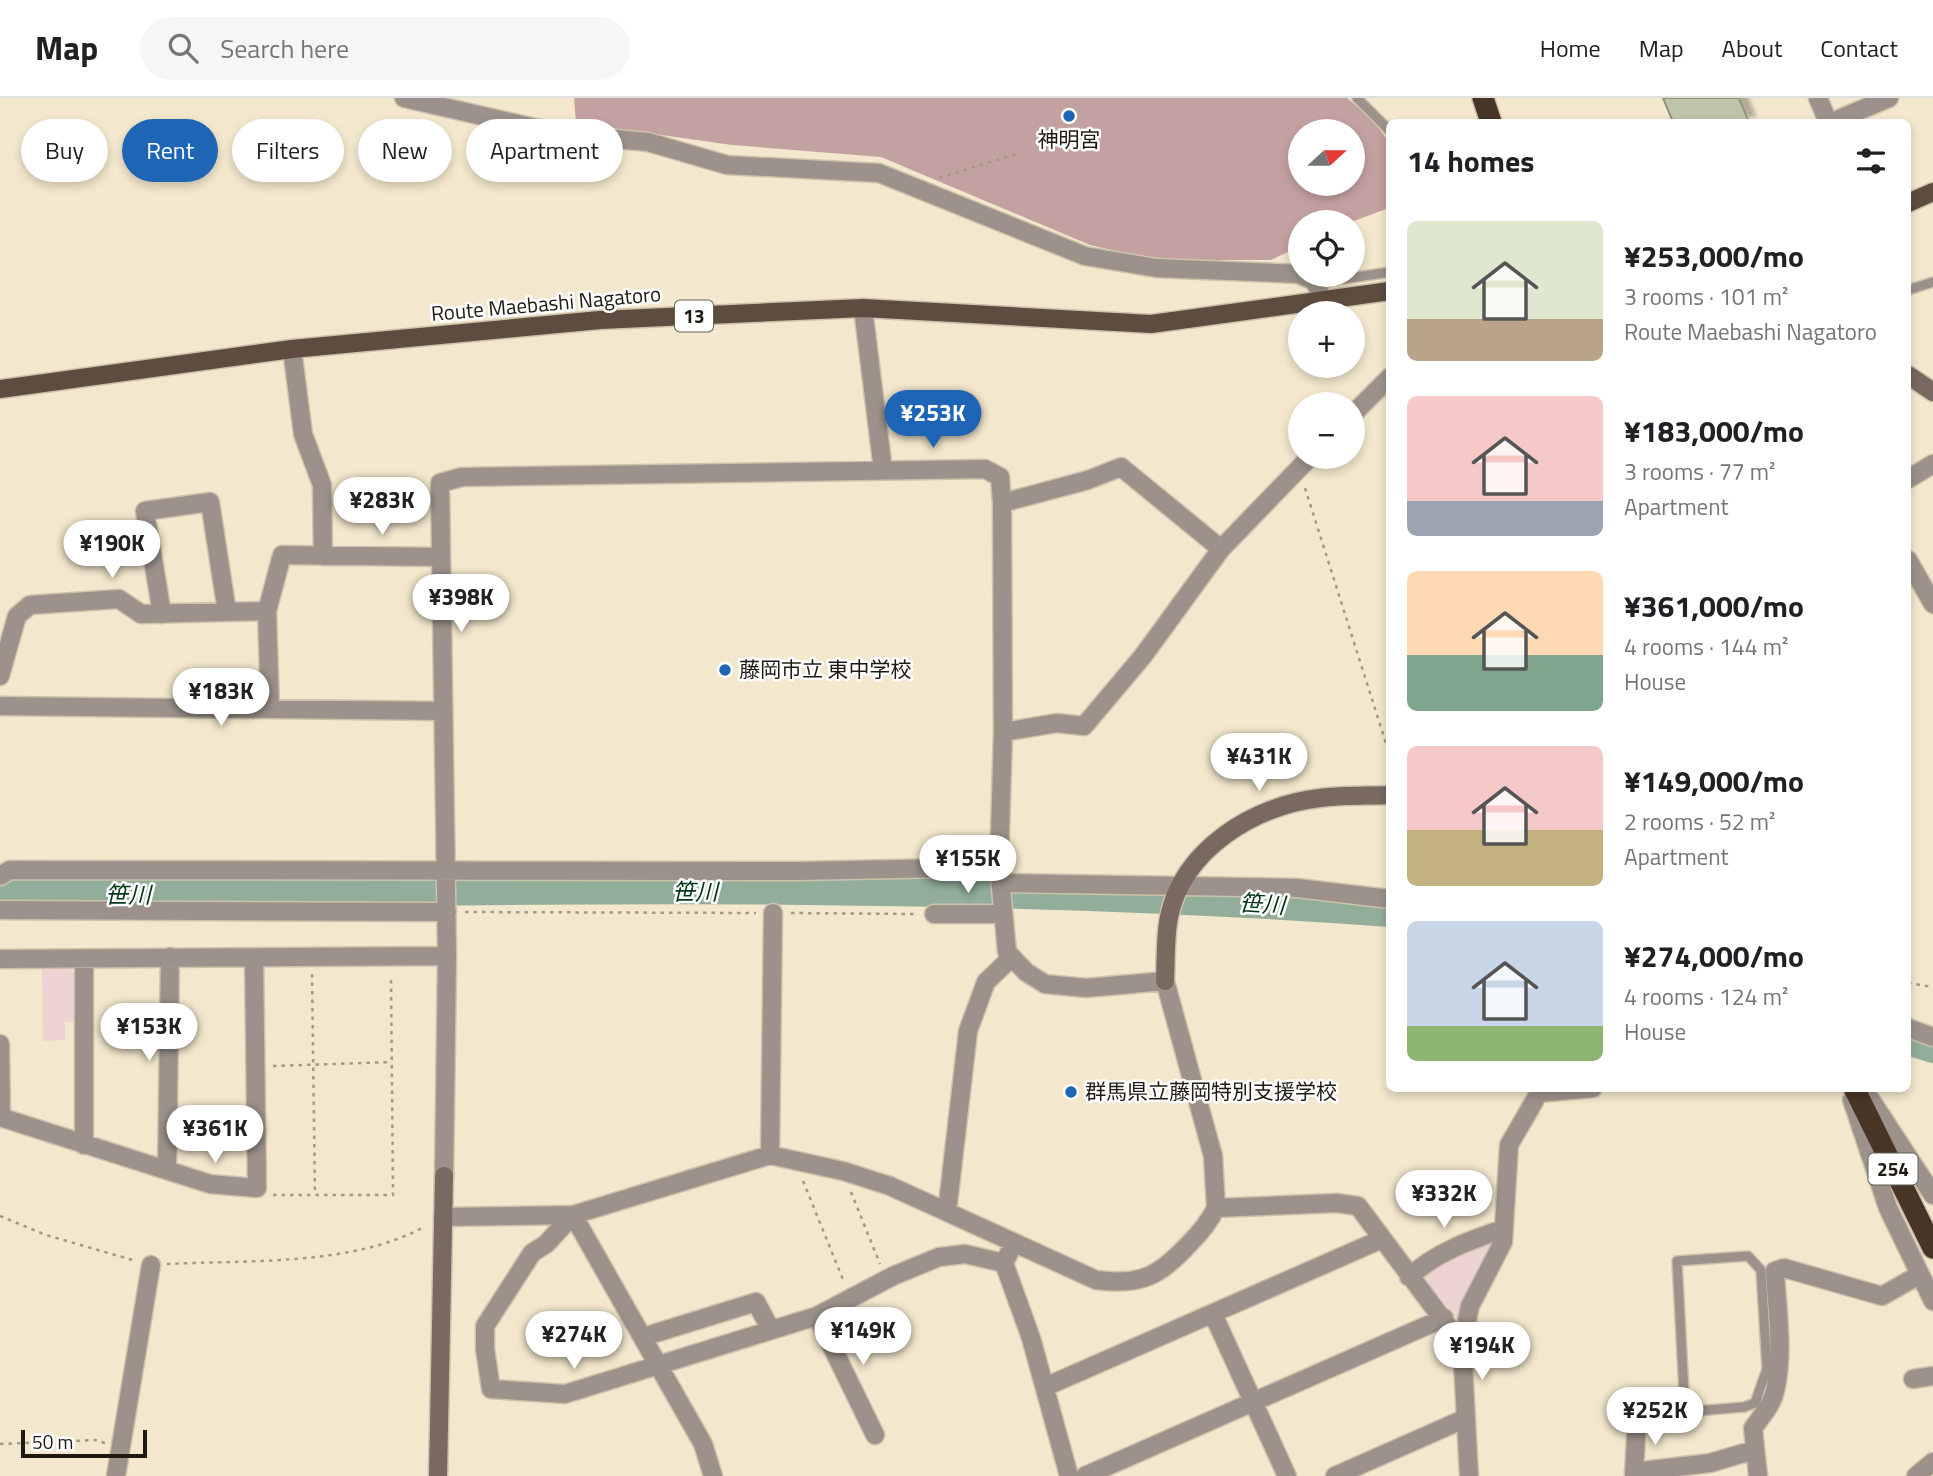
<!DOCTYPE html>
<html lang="en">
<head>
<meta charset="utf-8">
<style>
	body { margin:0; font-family:"Titillium Web","Noto Sans JP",sans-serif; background:#f6f6f6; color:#202124; height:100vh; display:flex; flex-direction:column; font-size:26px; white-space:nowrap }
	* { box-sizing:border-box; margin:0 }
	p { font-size:23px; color:#757577 }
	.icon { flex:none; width:38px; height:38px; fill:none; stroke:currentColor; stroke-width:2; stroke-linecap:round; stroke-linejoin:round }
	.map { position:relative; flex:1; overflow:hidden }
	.drawer { position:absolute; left:1386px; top:21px; width:525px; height:973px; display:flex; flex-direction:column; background:#fff; border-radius:10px; box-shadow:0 4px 10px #0003 }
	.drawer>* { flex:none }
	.guide { position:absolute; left:21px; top:21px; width:665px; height:63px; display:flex; gap:14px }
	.needle { width:46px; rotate:69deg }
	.controls { position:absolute; left:1288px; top:21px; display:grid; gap:14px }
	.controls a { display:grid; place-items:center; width:77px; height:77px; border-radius:50%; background:#fff; box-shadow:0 4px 10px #0003; font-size:35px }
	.scale { position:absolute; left:21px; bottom:18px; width:126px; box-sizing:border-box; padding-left:7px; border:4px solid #1f1a11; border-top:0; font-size:19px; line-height:24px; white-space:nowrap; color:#1f1a11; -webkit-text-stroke:5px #fff; paint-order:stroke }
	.price { position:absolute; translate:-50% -60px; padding:0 16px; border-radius:24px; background:#fff; color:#222; font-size:23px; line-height:46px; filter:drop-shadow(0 2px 4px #0008) }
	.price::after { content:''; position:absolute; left:50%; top:42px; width:21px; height:16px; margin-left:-10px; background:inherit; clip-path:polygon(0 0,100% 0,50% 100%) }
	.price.current { background:#1e65b5; color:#fff }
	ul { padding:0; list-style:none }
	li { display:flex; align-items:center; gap:21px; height:175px; padding:0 21px }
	li span { display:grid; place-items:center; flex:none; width:196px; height:140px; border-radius:10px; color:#555 }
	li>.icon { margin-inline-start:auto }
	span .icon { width:84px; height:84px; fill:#fffc; stroke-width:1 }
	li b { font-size:30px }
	h2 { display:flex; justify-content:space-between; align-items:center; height:84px; padding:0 21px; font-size:30px }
	.tag { padding:0 24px; border-radius:32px; background:#fff; box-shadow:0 4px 10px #0003; font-size:24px; line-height:63px }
	.tag.current { background:#1e65b5; color:#fff }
	header { display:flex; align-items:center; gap:42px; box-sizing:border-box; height:98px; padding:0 35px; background:#fff; border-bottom:2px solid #e0e0e0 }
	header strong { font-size:33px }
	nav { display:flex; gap:38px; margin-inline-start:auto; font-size:24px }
	.search { width:490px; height:63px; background:#f6f6f6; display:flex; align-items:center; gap:18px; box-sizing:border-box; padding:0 24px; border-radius:38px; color:#757577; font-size:26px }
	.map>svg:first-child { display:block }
	.green { fill:#eed3d3 }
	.forest { fill:#c4a1a1; fill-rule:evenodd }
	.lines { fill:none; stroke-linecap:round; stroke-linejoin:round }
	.river { stroke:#92ad99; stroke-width:30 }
	.building { fill:#bdc4aa; stroke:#8f957c; stroke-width:2; filter:url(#shadow) }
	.lane-casing { stroke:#cdc2ab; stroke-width:12 }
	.street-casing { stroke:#cdc2ab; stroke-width:21 }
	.secondary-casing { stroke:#cdc2ab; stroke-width:21 }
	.primary-casing { stroke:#cdc2ab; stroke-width:21 }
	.highway-casing { stroke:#cdc2ab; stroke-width:24 }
	.path { stroke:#a39986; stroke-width:2.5; stroke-dasharray:3.5 5; stroke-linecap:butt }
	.lane { stroke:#9d928b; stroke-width:9 }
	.street { stroke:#9d928b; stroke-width:18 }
	.secondary { stroke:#796960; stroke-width:18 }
	.primary { stroke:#5f4c41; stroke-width:18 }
	.highway { stroke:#493428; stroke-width:21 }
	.poi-dot { fill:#1e65b5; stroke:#fff; stroke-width:2.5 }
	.labels { text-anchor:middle; stroke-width:5; stroke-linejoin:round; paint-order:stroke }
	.shield { fill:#fff; stroke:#625f58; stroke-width:2 }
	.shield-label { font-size:19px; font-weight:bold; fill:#1f1a11 }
	.poi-label { font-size:21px; fill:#1f1a11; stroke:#fff; text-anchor:start }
	.street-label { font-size:21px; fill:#1f1a11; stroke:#fff }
	.water-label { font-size:23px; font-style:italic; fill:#023418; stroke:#fff }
</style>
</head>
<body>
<header>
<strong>Map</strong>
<div class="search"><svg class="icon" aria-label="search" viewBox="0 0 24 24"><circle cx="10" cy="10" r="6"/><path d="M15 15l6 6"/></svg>Search here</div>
<nav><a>Home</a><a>Map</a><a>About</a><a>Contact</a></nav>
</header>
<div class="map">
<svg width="1933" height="1378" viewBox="0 0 1933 1378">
	<defs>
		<filter id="shadow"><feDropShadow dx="6" dy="-6" stdDeviation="2" flood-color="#0004"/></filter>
	</defs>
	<rect width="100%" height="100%" fill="#f3e7cd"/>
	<path class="green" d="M42,868H69L77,880V924H65V942L43,943Z
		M1498,1141L1460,1224L1421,1178L1439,1165Z"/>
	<path class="forest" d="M574,0H1347L1371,20L1389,44V110L1351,124H1300V148L1271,162H1154L1090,147L881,59L732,47L576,25ZM1300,33H1353V86H1300Z"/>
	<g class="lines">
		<path class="river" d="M0,797C463,793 928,780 1390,814
			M1908,942L1933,950"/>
	</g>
	<path class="building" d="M1663,0H1739L1749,24H1673Z"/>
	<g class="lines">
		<g class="lane-casing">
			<path id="lane" d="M1357,0L1390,33
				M1317,189L1330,183L1390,174
				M1908,192L1933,184
				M1637,1318L1744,1309L1755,1305L1767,1271L1761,1172L1748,1158L1677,1163L1685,1313"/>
		</g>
		<g class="street-casing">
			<path id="street" d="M404,0L562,36L648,44L727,67L879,75L1085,158L1156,170L1300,176
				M1818,0L1828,24
				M1832,24L1889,0
				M1301,177L1315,183L1322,202
				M863,210L883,372
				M292,251L303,336L322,387L323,458
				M1353,316L1390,279
				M1908,381L1933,366
				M1002,405L1088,382L1121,369L1221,451
				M1908,462L1933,506
				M267,513L270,611
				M162,516L145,413L210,404L227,514
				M0,578L17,518L30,507L119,501L141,516L267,513L282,457L441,459
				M0,608L443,613
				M1003,634L1057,625L1084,628L1143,558L1221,451L1310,359
				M0,778L10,772L798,773L999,769
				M1001,785L1297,790L1390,801
				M0,812L447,814
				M934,816H1002
				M1012,859L986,884L968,933L947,1114L1096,1182C1142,1188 1159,1178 1190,1145C1201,1134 1209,1124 1216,1110
				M0,861L447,858
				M84,861V1047
				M1908,930L1933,939
				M0,946L1,1019
				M1863,990L1933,1097
				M1852,1002L1888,1110L1933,1203
				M0,1019L210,1086L257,1090L254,860
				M770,1057L773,815
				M167,1072L170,859
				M444,1078L447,858L440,385L462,379L985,371L1000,379L1002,405L1003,634L999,769L1007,854L1026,874L1045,886L1086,890L1165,883L1213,1058L1216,1110L1337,1105L1358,1108L1462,1247
				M947,1114L890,1088L843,1073L770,1057L573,1117L546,1146L532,1155L485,1228V1251L491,1291L565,1296L817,1218L893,1178L939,1159L965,1156L1004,1165
				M443,1119L573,1117L703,1346L713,1378
				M1009,1155L1004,1165L1031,1240L1069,1378
				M1409,1179C1437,1154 1468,1143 1503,1131
				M1213,1216L1287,1378
				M817,1218L875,1337
				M643,1239L756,1204L771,1232
				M1913,1281L1933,1278
				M1045,1289L1382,1141
				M1634,1374L1710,1365L1754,1352
				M116,1378L151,1167
				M1085,1378L1444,1220
				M1335,1378L1464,1321
				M1469,1378L1462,1247L1470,1208L1503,1144L1509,1047L1539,995L1593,990
				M1634,1378L1637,1318
				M1758,1378L1753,1330C1761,1319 1772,1307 1775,1293C1784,1255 1777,1212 1775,1173L1784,1170L1882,1198L1919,1177
				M1916,1378L1933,1364"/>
		</g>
		<g class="secondary-casing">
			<path id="secondary" d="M1908,277L1933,294
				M1165,883C1166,862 1165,840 1169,819C1183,751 1255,707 1320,700C1343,697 1366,698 1390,697
				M438,1378L444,1078"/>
		</g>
		<g class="primary-casing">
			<path id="primary" d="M1908,105L1933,94
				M0,291L292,251L600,222L863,210L1151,226L1390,193"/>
		</g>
		<g class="highway-casing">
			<path id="highway" d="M1483,0L1491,24
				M1854,990L1933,1150"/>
		</g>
		<path class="path" d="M939,80L1016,56
			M1305,390L1390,658
			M465,814L756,815
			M791,815L917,816
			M312,876L315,1097
			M1908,885L1933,889
			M273,968L392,964
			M803,1083L844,1184
			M851,1094L880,1166
			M273,1097H393L391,877
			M0,1118L46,1137L136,1163
			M167,1166C248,1162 352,1168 424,1129
			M0,1346L95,1342L105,1345"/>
		<use href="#lane" class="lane"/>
		<use href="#street" class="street"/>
		<use href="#secondary" class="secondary"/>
		<use href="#primary" class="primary"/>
		<use href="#highway" class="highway"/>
	</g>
	<g class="poi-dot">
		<circle cx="1069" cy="18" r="7"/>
		<circle cx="725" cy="572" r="7"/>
		<circle cx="1071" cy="994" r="7"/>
	</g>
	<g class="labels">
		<g class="shield">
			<rect x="675" y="202.5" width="38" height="31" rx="5"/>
			<rect x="1868.5" y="1055.5" width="49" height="31" rx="5"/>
		</g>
		<g class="shield-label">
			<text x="694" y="225">13</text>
			<text x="1893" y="1078">254</text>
		</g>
		<g class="poi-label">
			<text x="1069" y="49" text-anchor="middle">神明宮</text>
			<text x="739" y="579">藤岡市立 東中学校</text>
			<text x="1085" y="1001">群馬県立藤岡特別支援学校</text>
		</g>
		<g class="street-label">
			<text transform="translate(546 206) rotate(-5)" y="7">Route Maebashi Nagatoro</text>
		</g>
		<g class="water-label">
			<text x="695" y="802">笹川</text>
			<text x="128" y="805">笹川</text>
			<text transform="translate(1262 806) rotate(4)" y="8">笹川</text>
		</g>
	</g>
</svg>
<div class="controls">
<a><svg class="needle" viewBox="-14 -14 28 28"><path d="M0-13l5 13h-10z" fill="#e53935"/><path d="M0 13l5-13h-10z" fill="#757577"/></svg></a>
<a><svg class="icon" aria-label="locate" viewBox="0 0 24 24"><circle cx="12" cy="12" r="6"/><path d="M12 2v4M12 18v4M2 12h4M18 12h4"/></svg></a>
<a>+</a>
<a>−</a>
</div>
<div class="scale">50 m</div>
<b class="price current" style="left:933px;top:352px">¥253K</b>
<b class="price" style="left:382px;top:439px">¥283K</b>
<b class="price" style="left:112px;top:482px">¥190K</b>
<b class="price" style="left:461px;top:536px">¥398K</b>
<b class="price" style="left:221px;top:630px">¥183K</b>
<b class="price" style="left:1259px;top:695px">¥431K</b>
<b class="price" style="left:968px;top:797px">¥155K</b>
<b class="price" style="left:149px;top:965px">¥153K</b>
<b class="price" style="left:215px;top:1067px">¥361K</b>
<b class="price" style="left:1444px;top:1132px">¥332K</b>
<b class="price" style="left:863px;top:1269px">¥149K</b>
<b class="price" style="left:574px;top:1273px">¥274K</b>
<b class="price" style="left:1482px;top:1284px">¥194K</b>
<b class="price" style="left:1655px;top:1349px">¥252K</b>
<div class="guide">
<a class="tag">Buy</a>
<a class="tag current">Rent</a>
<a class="tag">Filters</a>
<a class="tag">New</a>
<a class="tag">Apartment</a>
</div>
<section class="drawer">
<h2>14 homes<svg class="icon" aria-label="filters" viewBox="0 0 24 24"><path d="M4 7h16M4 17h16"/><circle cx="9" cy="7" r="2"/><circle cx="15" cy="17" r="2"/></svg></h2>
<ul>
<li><span style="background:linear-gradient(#dfe7d0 70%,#b9a48a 0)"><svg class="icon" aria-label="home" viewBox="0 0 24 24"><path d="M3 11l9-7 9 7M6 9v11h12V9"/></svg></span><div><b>¥253,000/mo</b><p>3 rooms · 101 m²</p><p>Route Maebashi Nagatoro</p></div></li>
<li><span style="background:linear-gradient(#f6c9c9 75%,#9aa5b1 0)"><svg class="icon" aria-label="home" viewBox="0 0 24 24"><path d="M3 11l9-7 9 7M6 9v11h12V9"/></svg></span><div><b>¥183,000/mo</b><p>3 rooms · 77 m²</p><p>Apartment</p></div></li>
<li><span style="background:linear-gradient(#ffd9b3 60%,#7fa58c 0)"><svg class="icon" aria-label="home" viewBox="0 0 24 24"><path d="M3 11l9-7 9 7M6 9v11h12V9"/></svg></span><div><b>¥361,000/mo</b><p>4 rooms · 144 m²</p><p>House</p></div></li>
<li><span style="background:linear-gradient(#f6c9c9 60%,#c2b280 0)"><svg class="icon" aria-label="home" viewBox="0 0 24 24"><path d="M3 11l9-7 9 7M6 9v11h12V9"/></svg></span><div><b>¥149,000/mo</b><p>2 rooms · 52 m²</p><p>Apartment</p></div></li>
<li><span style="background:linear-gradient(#c9d6e8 75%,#8fb573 0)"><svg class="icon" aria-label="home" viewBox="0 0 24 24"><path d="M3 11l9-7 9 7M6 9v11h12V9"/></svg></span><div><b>¥274,000/mo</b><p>4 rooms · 124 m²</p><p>House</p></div></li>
</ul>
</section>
</div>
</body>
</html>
